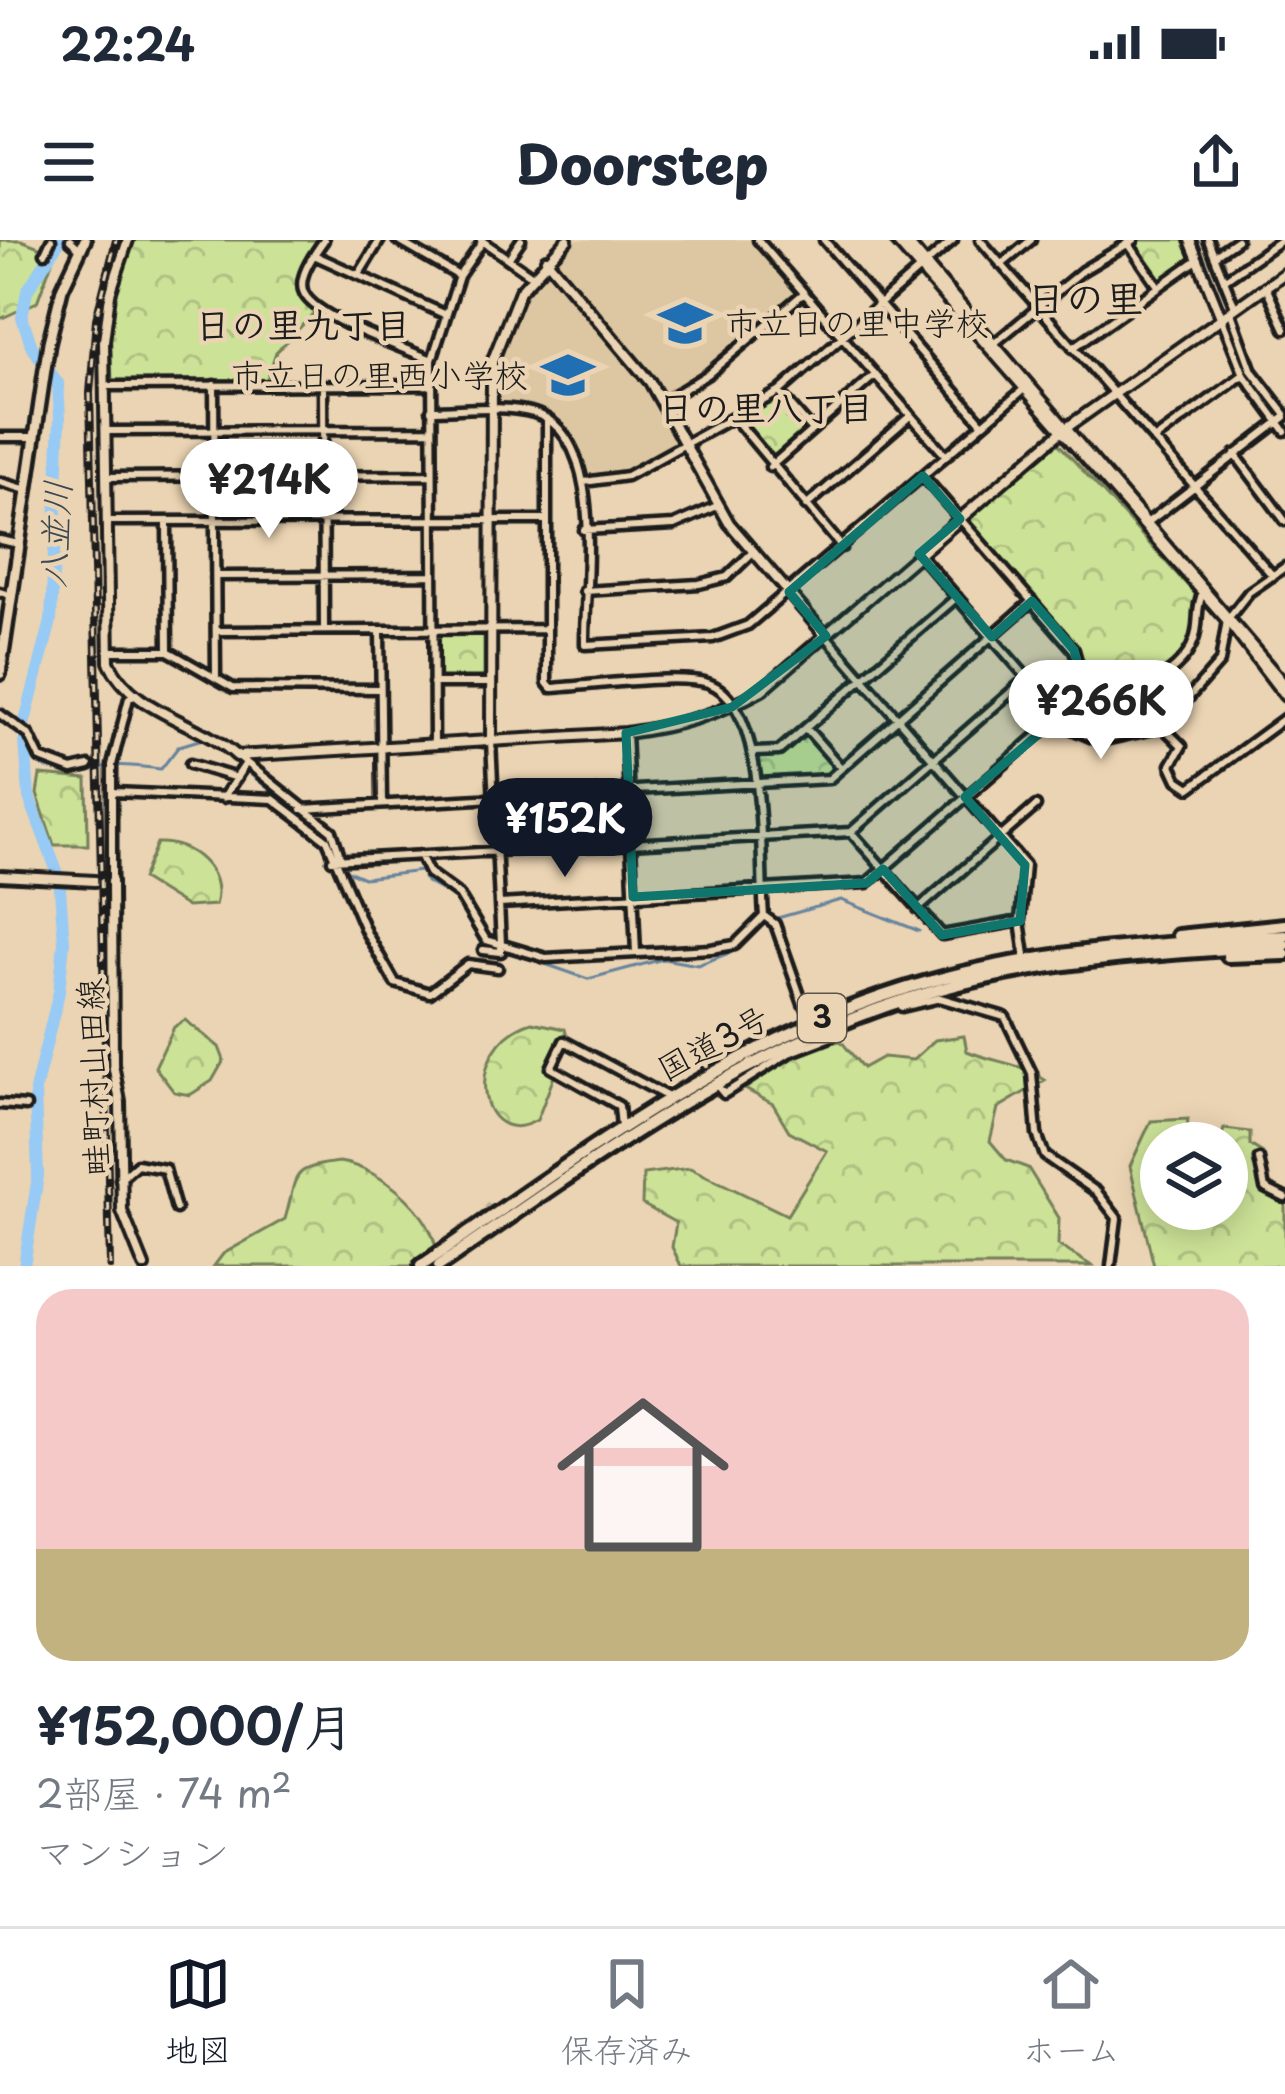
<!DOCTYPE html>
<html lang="ja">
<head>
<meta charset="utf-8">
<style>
	body { margin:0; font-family:"Playpen Sans","Klee One",sans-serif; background:#f6f6f7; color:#1f2937; height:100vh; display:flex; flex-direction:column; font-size:45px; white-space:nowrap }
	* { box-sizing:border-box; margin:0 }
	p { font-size:39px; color:#747a83 }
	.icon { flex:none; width:66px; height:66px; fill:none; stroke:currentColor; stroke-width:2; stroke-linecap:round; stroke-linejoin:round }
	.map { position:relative; height:1026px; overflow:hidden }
	.details { display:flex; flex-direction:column; background:#fff; flex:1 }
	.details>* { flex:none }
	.controls { position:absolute; left:1140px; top:882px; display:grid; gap:24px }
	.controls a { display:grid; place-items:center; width:108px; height:108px; border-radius:50%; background:#fff; box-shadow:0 6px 30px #0003; font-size:60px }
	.price { position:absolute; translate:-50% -102px; padding:0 27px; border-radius:42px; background:#fff; color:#222; font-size:39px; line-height:78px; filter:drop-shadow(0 3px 6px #0008) }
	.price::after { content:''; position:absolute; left:50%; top:72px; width:36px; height:27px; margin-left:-18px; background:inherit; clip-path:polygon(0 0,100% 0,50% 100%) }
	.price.active { background:#111827; color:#fff }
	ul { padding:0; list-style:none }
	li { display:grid; align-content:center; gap:24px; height:636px; padding:0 36px }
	li span { display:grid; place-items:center; height:372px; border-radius:36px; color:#555 }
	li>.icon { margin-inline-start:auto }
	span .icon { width:216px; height:216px; fill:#fffc; stroke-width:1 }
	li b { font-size:51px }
	.status { display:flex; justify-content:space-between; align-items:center; height:84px; padding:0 60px; background:#fff; direction:ltr }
	.status svg { height:33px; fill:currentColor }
	header { display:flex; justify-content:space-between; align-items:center; height:156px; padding:0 36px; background:#fff; font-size:54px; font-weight:800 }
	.menu { display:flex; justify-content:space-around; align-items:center; height:168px; border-top:3px solid #e0e1e3; background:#fff; font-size:33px; color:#747a83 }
	.menu a { display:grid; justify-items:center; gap:6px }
	.menu .active { color:#111827 }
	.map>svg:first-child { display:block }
	.built { fill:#ddc7a2 }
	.forest { fill:url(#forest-crowns); stroke:#747f5a; stroke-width:3 }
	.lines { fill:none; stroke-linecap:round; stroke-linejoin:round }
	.stream { stroke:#66849e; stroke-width:3 }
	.river { stroke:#97caf4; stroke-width:12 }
	.street-tunnel { stroke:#c2af95; stroke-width:6; stroke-dasharray:6 3; stroke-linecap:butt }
	.street-casing { stroke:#1c1c1c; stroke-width:15 }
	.secondary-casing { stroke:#1c1c1c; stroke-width:16 }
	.primary-casing { stroke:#1c1c1c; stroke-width:18 }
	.highway-casing { stroke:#1c1c1c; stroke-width:20 }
	.street { stroke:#ebd4b3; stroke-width:6 }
	.secondary { stroke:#ebd4b3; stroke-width:8 }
	.primary { stroke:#ebd4b3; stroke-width:9 }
	.highway { stroke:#ebd4b3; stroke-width:10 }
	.rail-casing { stroke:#1c1c1c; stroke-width:8 }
	.rail { stroke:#ebd4b3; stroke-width:3; stroke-dasharray:9; stroke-linecap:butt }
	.marked { fill:#0f766e; fill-opacity:0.2; stroke:#0f766e; stroke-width:9; stroke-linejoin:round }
	.labels { text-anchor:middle; stroke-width:9; stroke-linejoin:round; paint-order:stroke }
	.shield { fill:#ebd4b3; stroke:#5a5349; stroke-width:3 }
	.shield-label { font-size:30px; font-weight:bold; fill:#1c1c1c }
	.poi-label { font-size:33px; fill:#1c1c1c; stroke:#ebd4b3; text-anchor:start }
	.street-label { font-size:33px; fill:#1c1c1c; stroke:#ebd4b3 }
	.neighbourhood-label { font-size:36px; font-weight:bold; fill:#1c1c1c; stroke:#ebd4b3 }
	.water-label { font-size:36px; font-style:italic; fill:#3b4852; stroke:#ebd4b3 }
	.quarter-label { font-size:39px; font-weight:bold; fill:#1c1c1c; stroke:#ebd4b3 }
</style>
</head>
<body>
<div class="status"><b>22:24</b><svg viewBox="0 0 49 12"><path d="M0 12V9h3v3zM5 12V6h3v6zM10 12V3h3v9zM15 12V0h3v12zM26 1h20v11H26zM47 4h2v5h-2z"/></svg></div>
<header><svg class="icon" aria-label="menu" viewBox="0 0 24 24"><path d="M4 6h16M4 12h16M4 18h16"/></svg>Doorstep<svg class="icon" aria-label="share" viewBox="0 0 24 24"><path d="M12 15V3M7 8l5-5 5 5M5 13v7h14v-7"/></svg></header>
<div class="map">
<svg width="1285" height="1026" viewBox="0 0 1285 1026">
	<defs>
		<pattern id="forest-crowns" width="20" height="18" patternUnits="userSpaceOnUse" patternTransform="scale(3)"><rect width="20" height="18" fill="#cce297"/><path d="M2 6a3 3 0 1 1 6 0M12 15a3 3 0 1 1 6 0" fill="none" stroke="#afc182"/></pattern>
	</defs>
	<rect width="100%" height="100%" fill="#ebd4b3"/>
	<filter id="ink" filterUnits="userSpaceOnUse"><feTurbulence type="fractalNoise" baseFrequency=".00833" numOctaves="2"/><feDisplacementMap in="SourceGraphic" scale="24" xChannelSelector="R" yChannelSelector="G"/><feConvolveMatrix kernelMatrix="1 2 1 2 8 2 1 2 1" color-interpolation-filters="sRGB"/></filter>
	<g filter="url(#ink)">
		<path class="built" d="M576,0H754L798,54L719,122L662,157L635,115L552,21Z
			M546,27L642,137L678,205L620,235L589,240L578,205L559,184L534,170L495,167L506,89Z"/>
		<path class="forest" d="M0,0H21L55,13L37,62L0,79Z
			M132,0H320C299,31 294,43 315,72L276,112L266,142L112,143L110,77Z
			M1140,0H1186L1192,19L1158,42L1133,8Z
			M780,157L807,190L773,221L741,180Z
			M1057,202L1197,356C1196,370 1197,392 1191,404C1173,440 1117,460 1081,455L1085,430L1078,409L966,281Z
			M484,393V440H438L436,394Z
			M804,492L835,529L827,536L759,538L760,515L780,514Z
			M40,535L87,539L88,605H54L37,554Z
			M157,603C190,601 226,630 215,665L187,667L142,639Z
			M185,780L219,807L224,820L212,841L190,855L174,852L155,827L174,787Z
			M532,782L565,789L568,801L537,880C478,914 459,805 532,782Z
			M964,796L967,811C996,823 1019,822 1045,840L998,868L990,901L1006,920L1028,928L1059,978L1058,1005L1092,1026H681L672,1007L676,983L642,964L643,934L690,928L787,975L827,911L789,891L773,864L745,849L809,806L841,801L863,828L883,817L913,820L935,800Z
			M1188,879L1186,903H1161V969H1227V903H1219L1224,889L1250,892V905L1263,913L1262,929L1277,958H1285V1026H1154L1130,926L1151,881Z
			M339,922C381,928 444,978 436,1026H214L223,1014L285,979C298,936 287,928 339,922Z"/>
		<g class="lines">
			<path class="stream" d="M1197,0L1225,70
				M1228,79L1248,132L1285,181
				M25,507C43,543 81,529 112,526C128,524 145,528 161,529L179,506L206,498L329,598
				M341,628L364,638L421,631L426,642L456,658L481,704L495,708
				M774,679L841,660L919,691
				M505,710L588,739L663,719L698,725L734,711L765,681"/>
			<path class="river" d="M24,1026L38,936L35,850L59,752L64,702L59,637L29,557L24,485L51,381L60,178L58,143L32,107L22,77L27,51L60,0"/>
			<path class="street-tunnel" d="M486,965L509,985"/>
			<g class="street-casing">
				<path id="street" d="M70,0L80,9
					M324,0C316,12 296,37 304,53C315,78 404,108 432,120
					M397,0L459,36
					M481,0L531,35
					M758,0L946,216
					M824,0L982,183
					M980,0L1273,336
					M1208,0L1235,67
					M1128,3L1158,46
					M45,13L51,0
					M314,15L444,74
					M1215,15L1237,0
					M508,19L521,0
					M1001,25L1031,0
					M359,34L380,0
					M1224,40L1281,0
					M1266,47L1285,89
					M1231,73L1252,131L1285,174
					M1221,77L1244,135L1285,191
					M991,106L1082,31L1134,0
					M1073,108L1197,20
					M214,145L216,438
					M323,145L324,390
					M106,146L431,145
					M779,152L812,190
					M663,162L708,134L804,53
					M431,170C463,170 503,164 534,173C608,196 584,343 585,405L713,398L748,385L1024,149
					M547,179V443L551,448C587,446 678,433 708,443C770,464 759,622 764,676L775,684L803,764L812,773
					M735,179L842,307
					M106,191L431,190
					M0,197H35
					M1154,200L1243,135
					M1235,214L1285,281
					M770,227L875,135
					M107,237L431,235
					M0,242L27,250
					M584,242L627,236L779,152L953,0
					M806,266L910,176
					M107,281L545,280
					M167,283L168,411
					M1147,283L1285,177
					M584,290L674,285L717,266
					M0,300L19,304
					M919,314L1072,489L1100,501L1163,487L1220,422L1227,380L1249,352L1285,327
					M216,336L432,335
					M584,351L699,344L727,337L754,311
					M0,352L12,356
					M380,390L382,562
					M216,391L546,389
					M826,396L1025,625L1020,681L1026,722
					M109,411H168L233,448L380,449
					M433,443H490
					M1078,457C1116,464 1181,440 1194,400C1200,384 1195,367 1203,352
					M0,474L29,495L40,518L72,530L89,526
					M1163,487L1182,506L1171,525L1178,540L1190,548L1285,478
					M806,488L841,528
					M626,493L636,713
					M491,501L501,704
					M434,503L432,120L459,36L483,1
					M755,512L779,511L957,357
					M238,516L332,591L340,616
					M190,524L237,538
					M114,552L273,559L327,600L366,692L395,743L430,753L468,724L498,728
					M223,558L246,523
					M302,569L829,539L1032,361
					M851,592L942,695L1020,681
					M420,615L429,633L459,655L486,700L546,718L711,709L735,705L764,676
					M332,620L851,592L1027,438
					M112,641V525L129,458L136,455
					M499,664L867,643L1069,468L1083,443L1074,410L923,236
					M918,669L1036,566
					M483,710L501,712V704
					M902,767L940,758L1005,777L1032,833L1037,894L1045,916L1097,952L1117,978L1111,1026
					M704,820L707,825
					M719,848L724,854L789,813L831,797L829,793
					M0,864L26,866
					M621,887L619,866L551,828L564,801L668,857
					M1259,919L1265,948L1285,958
					M120,939L137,924L165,929L176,969"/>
			</g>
			<g class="secondary-casing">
				<path id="secondary" d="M128,0L110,54L104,101L109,422C132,473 199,481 237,516L626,493C678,486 717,475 762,450L1062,191L1285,33
					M895,0L1227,380L1285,456
					M905,0L1285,445
					M1190,0L1221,77
					M546,19L650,142L729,283L826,396
					M491,501L492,122L520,51L567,0
					M0,636L95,641
					M112,641L113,824L120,862L122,971L144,1026"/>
			</g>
			<g class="primary-casing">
				<path id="primary" d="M0,434L49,102L62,49L85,0"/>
			</g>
			<g class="highway-casing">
				<path id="highway" d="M1178,696L1285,685
					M1228,716L1285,714
					M421,1026C586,912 745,789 943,738C1055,709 1170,703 1285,696
					M439,1026C599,916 751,801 941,749C1052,718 1170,713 1285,705"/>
			</g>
			<use href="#street" class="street"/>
			<use href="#secondary" class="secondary"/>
			<use href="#primary" class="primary"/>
			<use href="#highway" class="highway"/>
			<g class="rail-casing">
				<path id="rail" d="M110,1026L90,153L96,79L116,0"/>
			</g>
			<use href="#rail" class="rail"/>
		</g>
	</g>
	<path class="marked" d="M923,236L960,279L919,314L992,397L1032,361L1074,410L1083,443L1069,468L965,557L1025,625L1020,681L942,695L883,629L867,643L633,657L626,493L732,467L826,396L789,352Z"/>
	<defs>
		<g id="school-bare" transform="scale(4.14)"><path d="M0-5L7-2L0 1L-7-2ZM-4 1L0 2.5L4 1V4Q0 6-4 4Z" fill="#1f6fb2" stroke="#ebd4b3" stroke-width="2.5" paint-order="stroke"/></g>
	</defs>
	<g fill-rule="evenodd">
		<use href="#school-bare" x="685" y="83"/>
		<use href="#school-bare" x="568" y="135"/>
	</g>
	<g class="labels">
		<rect class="shield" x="798" y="754" width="48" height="48" rx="9"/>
		<g class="shield-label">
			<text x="822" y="788">3</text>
		</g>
		<g class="poi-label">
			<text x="725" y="95">市立日の里中学校</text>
			<text x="528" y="147" text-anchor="end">市立日の里西小学校</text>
		</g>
		<g class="street-label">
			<text transform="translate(713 803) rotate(-28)" y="12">国道3号</text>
			<text transform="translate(93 837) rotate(-92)" y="12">畦町村山田線</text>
		</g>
		<g class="neighbourhood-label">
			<text x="303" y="98">日の里九丁目</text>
			<text x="766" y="181">日の里八丁目</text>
		</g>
		<g class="water-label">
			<text transform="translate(55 294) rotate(-87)" y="13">八並川</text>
		</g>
		<g class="quarter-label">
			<text x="1085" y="73">日の里</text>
		</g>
	</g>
</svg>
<div class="controls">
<a><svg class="icon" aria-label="layers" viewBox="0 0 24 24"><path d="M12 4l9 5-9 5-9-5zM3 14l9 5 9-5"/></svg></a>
</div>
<b class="price" style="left:269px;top:301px">¥214K</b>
<b class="price" style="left:1101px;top:522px">¥266K</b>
<b class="price active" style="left:565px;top:640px">¥152K</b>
</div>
<section class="details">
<ul>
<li><span style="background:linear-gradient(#f6c9c9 70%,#c2b280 0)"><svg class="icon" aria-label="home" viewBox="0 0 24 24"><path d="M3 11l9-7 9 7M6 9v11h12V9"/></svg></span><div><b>¥152,000/月</b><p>2部屋 · 74 m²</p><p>マンション</p></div></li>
</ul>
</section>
<nav class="menu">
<a class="active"><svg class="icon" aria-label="map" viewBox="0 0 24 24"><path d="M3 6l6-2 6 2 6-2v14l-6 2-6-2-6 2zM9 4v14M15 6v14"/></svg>地図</a>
<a><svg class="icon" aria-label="saved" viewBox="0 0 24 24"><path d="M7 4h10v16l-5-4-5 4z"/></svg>保存済み</a>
<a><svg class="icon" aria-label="home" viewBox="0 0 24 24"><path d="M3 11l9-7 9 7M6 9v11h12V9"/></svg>ホーム</a>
</nav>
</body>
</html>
